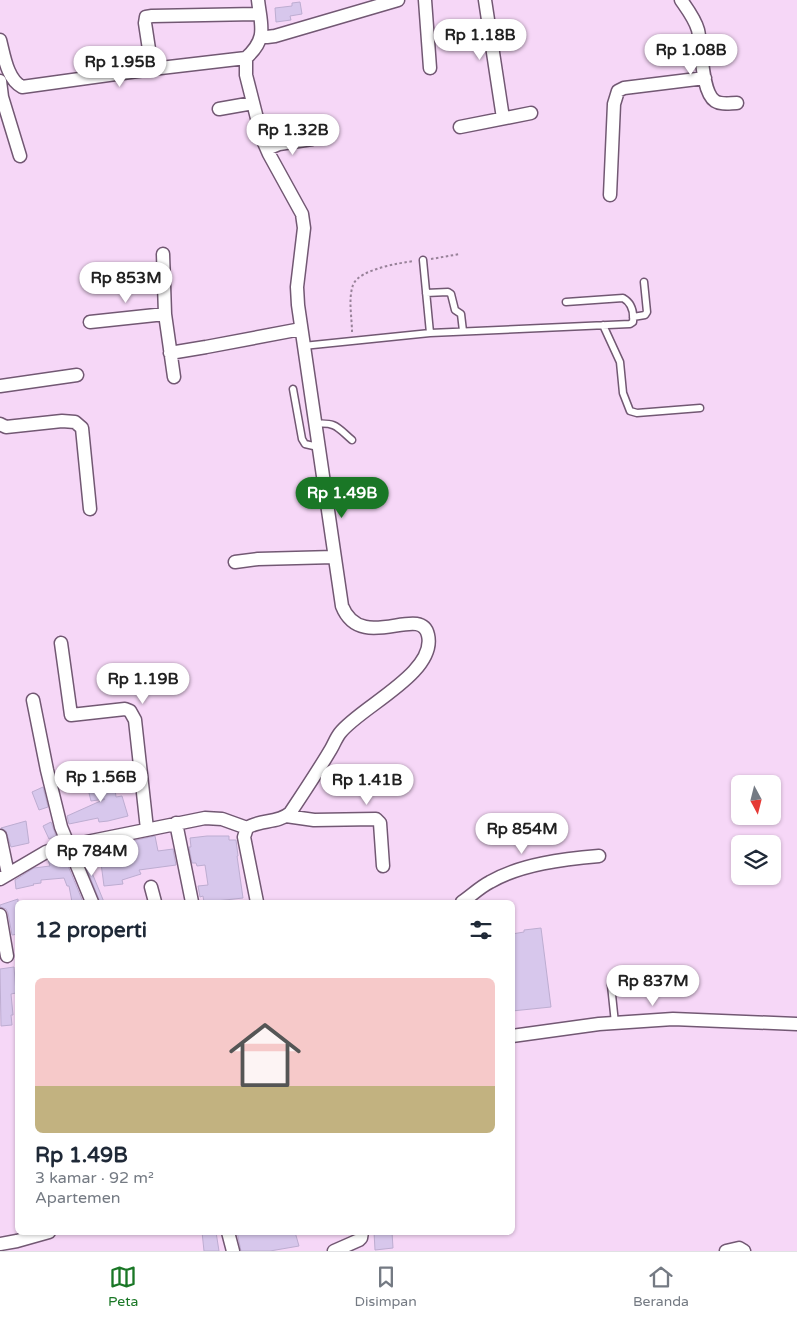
<!DOCTYPE html>
<html lang="id">
<head>
<meta charset="utf-8">
<style>
	body { margin:0; font-family:"Varela Round",sans-serif; background:#f6f6f7; color:#1f2937; height:100vh; display:flex; flex-direction:column; font-size:19px; white-space:nowrap }
	* { box-sizing:border-box; margin:0 }
	p { font-size:16px; color:#747a83 }
	.icon { flex:none; width:28px; height:28px; fill:none; stroke:currentColor; stroke-width:2; stroke-linecap:round; stroke-linejoin:round }
	.map { position:relative; flex:1; overflow:hidden }
	.panel { position:absolute; left:15px; top:900px; width:500px; height:335px; display:flex; flex-direction:column; background:#fff; border-radius:8px; box-shadow:0 1px 4px #0004 }
	.panel>* { flex:none }
	.needle { width:32px; rotate:173deg }
	.tools { position:absolute; left:731px; top:775px; display:grid; gap:10px }
	.tools a { display:grid; place-items:center; width:50px; height:50px; border-radius:8px; background:#fff; box-shadow:0 1px 4px #0004; font-size:25px }
	.price { position:absolute; translate:-50% -42px; padding:0 11px; border-radius:18px; background:#fff; color:#222; font-size:16px; line-height:32px; filter:drop-shadow(0 1px 2px #0008) }
	.price::after { content:''; position:absolute; left:50%; top:30px; width:15px; height:11px; margin-left:-8px; background:inherit; clip-path:polygon(0 0,100% 0,50% 100%) }
	.price.current { background:#1a7726; color:#fff }
	ul { padding:0; list-style:none }
	li { display:grid; align-content:center; gap:10px; height:265px; padding:0 20px }
	li+li { border-top:1px solid #e0e1e3 }
	li span { display:grid; place-items:center; height:155px; border-radius:8px; color:#555 }
	li>.icon { margin-inline-start:auto }
	span .icon { width:90px; height:90px; fill:#fffc; stroke-width:1 }
	li b { font-size:21px }
	h2 { display:flex; justify-content:space-between; align-items:center; height:60px; padding:0 20px; font-size:21px }
	.dock { display:flex; justify-content:space-around; align-items:center; height:70px; border-top:1px solid #e0e1e3; background:#fff; font-size:14px; color:#747a83 }
	.dock a { display:grid; justify-items:center; gap:2px }
	.dock .current { color:#1a7726 }
	.map>svg:first-child { display:block }
	.building { fill:#d7c7ec; stroke:#bdadd1 }
	.lines { fill:none; stroke-linecap:round; stroke-linejoin:round }
	.lane-casing { stroke:#725873; stroke-width:9 }
	.street-casing { stroke:#725873; stroke-width:15 }
	.path { stroke:#988299; stroke-width:2; stroke-dasharray:2.5 2.5; stroke-linecap:butt }
	.lane { stroke:#fff; stroke-width:6 }
	.street { stroke:#fff; stroke-width:12 }
</style>
</head>
<body>
<div class="map">
<svg width="797" height="1251" viewBox="0 0 797 1251">
	<rect width="100%" height="100%" fill="#f6d7f7"/>
	<path class="building" d="M300,2L302,14L290,16L291,20L276,22L275,8L292,6V3Z
		M110,775V782L114,781L116,797L122,796L128,816L108,821L99,822L98,818L69,824L67,816L105,799L91,801L86,781Z
		M43,787L48,807L39,810L32,792Z
		M26,821L29,843L11,847L6,831L1,828Z
		M51,822L56,836L49,839L43,826Z
		M155,836L158,851L173,849L176,865L139,870L141,874L122,880L123,884L104,886L99,848Z
		M207,836H229V840H236L238,856H237L243,898L216,901V902H204L203,896L200,897L198,886L208,885L205,865L197,866L196,863H192L189,847H191L190,838Z
		M83,851L104,902H100L80,852Z
		M60,856L61,858L64,856L83,902H72L69,886H67L64,878L41,880V883L33,884L34,885L16,889L15,880L34,868L50,866L48,860Z
		M18,899V934L12,935L8,913L6,909L0,907V905Z
		M541,928L551,1007L512,1011V934L524,932V930Z
		M14,967L16,993L11,994L13,1015H11L12,1025L1,1026L0,969Z
		M202,1232H216L219,1251H204Z
		M237,1232H295L299,1246L270,1251H241Z
		M374,1232H392L393,1248L375,1250Z"/>
	<g class="lines">
		<g class="lane-casing">
			<path id="lane" d="M423,260L430,333
				M426,293L448,292L451,294L455,310L461,314L463,331
				M633,317L645,315L647,312L644,282
				M603,325L620,362L623,393L630,411L637,413L700,408
				M303,346L430,333L630,324L633,322C634,312 632,303 623,298L566,302
				M293,389L302,439L305,444L318,447
				M315,424C336,422 337,427 352,440
				M611,985L615,1023"/>
		</g>
		<g class="street-casing">
			<path id="street" d="M425,0L430,68
				M485,0L503,118
				M681,0C688,10 695,19 698,30C702,46 701,92 715,101C721,105 730,103 737,103
				M262,36L267,37L275,36L398,0
				M0,40C4,55 7,79 22,87L152,69L246,58
				M152,69L145,23L146,17L152,16L260,14
				M0,81L2,97L20,156
				M219,109L253,103
				M460,127L531,113
				M267,149L279,144L312,139
				M610,195L614,104L618,91L624,88L705,78
				M163,254L165,314L174,377
				M90,322L165,314
				M170,353L206,347L301,329
				M0,386L77,375
				M0,424L6,427L62,421L75,422L82,428L90,509
				M235,562L258,559L334,557
				M61,643L71,715L125,709L130,711L135,720L147,829
				M33,700L47,770L61,827L92,902
				M286,816L314,820L376,819L380,823L383,866
				M176,823L192,902
				M0,836L8,874
				M0,879L46,852L57,848L205,818L222,819L247,828
				M151,887L155,902
				M257,902L244,837L247,828C260,819 277,824 290,813C304,792 318,771 331,749C334,744 336,738 340,733C360,707 437,673 428,635C421,603 361,654 342,606L298,305L297,287L304,228L302,214L269,154L262,138L246,75V58C268,38 261,26 258,0
				M462,902C471,896 480,887 490,882C521,864 564,859 599,856
				M0,915L7,956
				M512,1036L599,1024L673,1019L797,1024
				M228,1232L233,1251
				M0,1244L17,1241L49,1232
				M334,1251L359,1240L361,1238L362,1232
				M726,1251L739,1248L744,1251"/>
		</g>
		<path class="path" d="M431,259L460,254
			M352,332C352,318 348,299 353,285C359,269 400,263 414,261"/>
		<use href="#lane" class="lane"/>
		<use href="#street" class="street"/>
	</g>
</svg>
<div class="tools">
<a><svg class="needle" viewBox="-14 -14 28 28"><path d="M0-13l5 13h-10z" fill="#e53935"/><path d="M0 13l5-13h-10z" fill="#747a83"/></svg></a>
<a><svg class="icon" aria-label="layers" viewBox="0 0 24 24"><path d="M12 4l9 5-9 5-9-5zM3 14l9 5 9-5"/></svg></a>
</div>
<b class="price" style="left:480px;top:61px">Rp 1.18B</b>
<b class="price" style="left:691px;top:76px">Rp 1.08B</b>
<b class="price" style="left:120px;top:88px">Rp 1.95B</b>
<b class="price" style="left:293px;top:156px">Rp 1.32B</b>
<b class="price" style="left:126px;top:304px">Rp 853M</b>
<b class="price current" style="left:342px;top:519px">Rp 1.49B</b>
<b class="price" style="left:143px;top:705px">Rp 1.19B</b>
<b class="price" style="left:101px;top:803px">Rp 1.56B</b>
<b class="price" style="left:367px;top:806px">Rp 1.41B</b>
<b class="price" style="left:522px;top:855px">Rp 854M</b>
<b class="price" style="left:92px;top:877px">Rp 784M</b>
<b class="price" style="left:653px;top:1007px">Rp 837M</b>
<section class="panel">
<h2>12 properti<svg class="icon" aria-label="filters" viewBox="0 0 24 24"><path d="M4 7h16M4 17h16"/><circle cx="9" cy="7" r="2"/><circle cx="15" cy="17" r="2"/></svg></h2>
<ul>
<li><span style="background:linear-gradient(#f6c9c9 70%,#c2b280 0)"><svg class="icon" aria-label="home" viewBox="0 0 24 24"><path d="M3 11l9-7 9 7M6 9v11h12V9"/></svg></span><div><b>Rp 1.49B</b><p>3 kamar · 92 m²</p><p>Apartemen</p></div></li>
</ul>
</section>
</div>
<nav class="dock">
<a class="current"><svg class="icon" aria-label="map" viewBox="0 0 24 24"><path d="M3 6l6-2 6 2 6-2v14l-6 2-6-2-6 2zM9 4v14M15 6v14"/></svg>Peta</a>
<a><svg class="icon" aria-label="saved" viewBox="0 0 24 24"><path d="M7 4h10v16l-5-4-5 4z"/></svg>Disimpan</a>
<a><svg class="icon" aria-label="home" viewBox="0 0 24 24"><path d="M3 11l9-7 9 7M6 9v11h12V9"/></svg>Beranda</a>
</nav>
</body>
</html>
